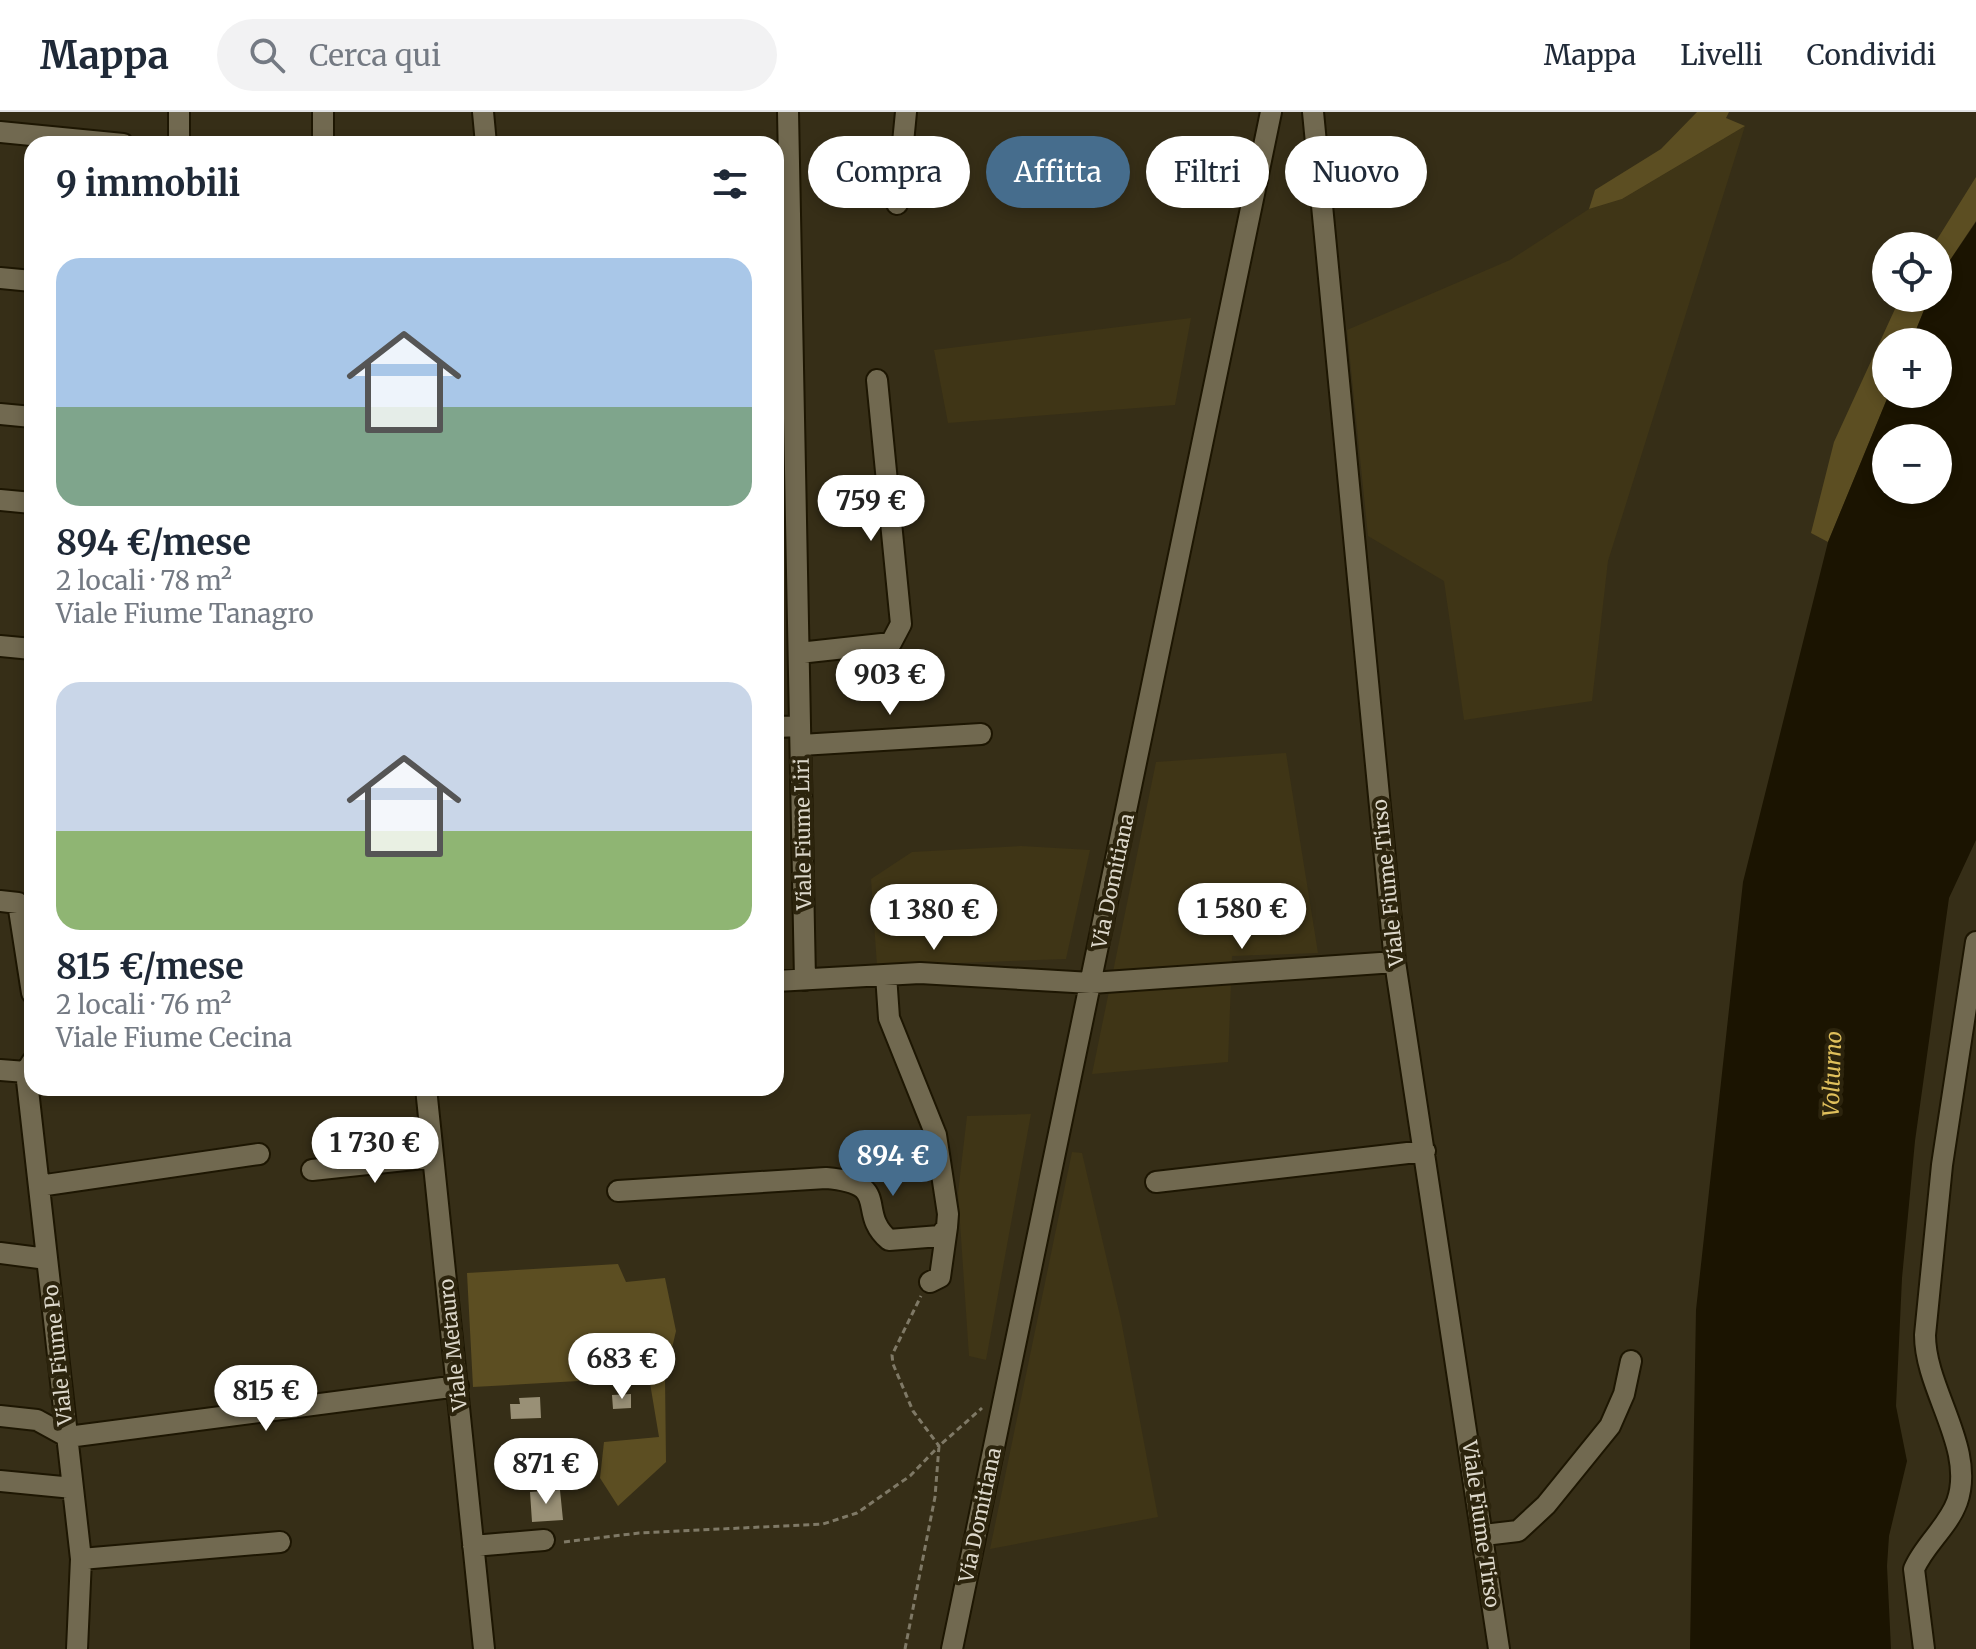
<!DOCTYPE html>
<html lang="it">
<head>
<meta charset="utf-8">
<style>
	body { margin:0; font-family:Merriweather,serif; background:#f2f2f3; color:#1f2937; height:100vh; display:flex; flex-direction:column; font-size:30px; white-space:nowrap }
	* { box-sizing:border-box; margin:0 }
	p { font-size:26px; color:#747a83 }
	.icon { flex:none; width:44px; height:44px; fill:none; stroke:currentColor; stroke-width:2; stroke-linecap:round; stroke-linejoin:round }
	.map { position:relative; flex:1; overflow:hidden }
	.panel { position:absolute; left:24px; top:24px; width:760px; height:960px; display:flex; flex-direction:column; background:#fff; border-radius:24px; box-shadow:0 4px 12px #0003 }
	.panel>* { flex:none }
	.top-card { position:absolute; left:808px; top:24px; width:760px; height:72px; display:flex; gap:16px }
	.controls { position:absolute; left:1872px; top:120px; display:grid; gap:16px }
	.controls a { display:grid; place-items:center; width:80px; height:80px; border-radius:50%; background:#fff; box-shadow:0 4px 12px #0003; font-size:40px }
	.price { position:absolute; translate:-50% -68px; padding:0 18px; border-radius:28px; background:#fff; color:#222; font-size:26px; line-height:52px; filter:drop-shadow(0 2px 4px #0008) }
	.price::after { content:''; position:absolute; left:50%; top:48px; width:24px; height:18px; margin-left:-12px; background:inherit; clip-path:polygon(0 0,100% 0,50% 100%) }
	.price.on { background:#466d8d; color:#fff }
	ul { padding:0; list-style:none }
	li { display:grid; align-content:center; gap:16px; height:424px; padding:0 32px }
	li span { display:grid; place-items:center; height:248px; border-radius:24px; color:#555 }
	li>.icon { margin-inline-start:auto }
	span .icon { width:144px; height:144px; fill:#fffc; stroke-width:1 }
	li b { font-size:34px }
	h2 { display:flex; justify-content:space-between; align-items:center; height:96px; padding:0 32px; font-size:34px }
	.chip { padding:0 28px; border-radius:36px; background:#fff; box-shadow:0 4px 12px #0003; font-size:28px; line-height:72px }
	.chip.on { background:#466d8d; color:#fff }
	header { display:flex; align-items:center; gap:48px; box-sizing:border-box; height:112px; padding:0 40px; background:#fff; border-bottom:2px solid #e0e1e3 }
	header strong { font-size:38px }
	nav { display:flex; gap:44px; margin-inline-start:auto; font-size:28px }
	.search { width:560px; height:72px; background:#f2f2f3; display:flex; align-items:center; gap:20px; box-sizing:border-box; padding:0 28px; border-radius:44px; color:#747a83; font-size:30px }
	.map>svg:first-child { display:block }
	.built { fill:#3f3516 }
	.green { fill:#5c4e22 }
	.water { fill:#1b1401; fill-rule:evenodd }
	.building { fill:#999076 }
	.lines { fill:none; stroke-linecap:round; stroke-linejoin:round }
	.minor-casing { stroke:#1d1602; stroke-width:24 }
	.path { stroke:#7f7966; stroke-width:3; stroke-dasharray:6 4; stroke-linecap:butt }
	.minor { stroke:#716950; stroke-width:20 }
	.labels { text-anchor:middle; stroke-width:8; stroke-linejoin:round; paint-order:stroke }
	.street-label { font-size:20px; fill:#ddd8cb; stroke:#2c240d }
	.water-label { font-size:22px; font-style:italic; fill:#e0c05c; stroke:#2c240d }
</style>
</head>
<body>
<header>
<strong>Mappa</strong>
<div class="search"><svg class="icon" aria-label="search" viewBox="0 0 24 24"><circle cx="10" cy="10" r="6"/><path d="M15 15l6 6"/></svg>Cerca qui</div>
<nav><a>Mappa</a><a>Livelli</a><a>Condividi</a></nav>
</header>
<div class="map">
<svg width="1976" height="1537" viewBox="0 0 1976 1537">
	<rect width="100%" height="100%" fill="#362e17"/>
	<path class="built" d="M1745,14L1608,449L1592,589L1464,608L1444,469L1368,424L1347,218L1510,148L1589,97L1622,87Z
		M1191,206L1175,293L948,311L934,238Z
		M1286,641L1318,841L1232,844L1228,950L1092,962L1156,650Z
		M1021,734L1090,738L1066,847L877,854L871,767L912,740Z
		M1031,1002L986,1248L969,1244L958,1081L967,1004Z
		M1072,1040L1082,1041L1121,1208L1158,1405L990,1437Z"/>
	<path class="green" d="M1697,0H1729L1726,6L1745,14L1622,87L1589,97L1595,78L1661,37Z
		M1976,65V109L1938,166V134H1933Z
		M1900,186H1929L1911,230H1886V282H1889L1828,430L1811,421L1834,330Z
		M618,1152L626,1170L665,1166L676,1219L665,1266L666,1350L618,1394L600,1366L604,1330L659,1325L649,1265L473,1275L467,1161Z"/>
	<path class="water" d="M1976,110V728L1949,786L1915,1029L1902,1166L1896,1294L1907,1349L1889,1424L1887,1454L1891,1537H1690L1696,1198L1743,770L1828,430L1889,282H1938V230H1911L1929,186H1938V166ZM1886,326H1938V378H1886Z"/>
	<path class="building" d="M631,1282V1296L613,1297L612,1283Z
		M540,1285L541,1306L511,1307L510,1292H520L519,1286Z
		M560,1378L563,1408L532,1410L530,1380Z"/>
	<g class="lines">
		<g class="minor-casing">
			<path id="minor" d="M179,0V32
				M323,0V32
				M483,0L486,32
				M788,0L805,868
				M1313,0L1395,850L1499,1537
				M0,20L123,32
				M897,92L906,0
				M0,166L32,169
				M0,302L32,305
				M0,388L32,391
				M0,534L32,537
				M799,541L891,531L901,512L877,268
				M776,615L800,614
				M801,633L981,622
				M0,789L18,791L32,881
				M776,869L920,861L1091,871L1395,850
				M32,950L26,960L81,1447L77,1537
				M0,958L26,960
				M426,976L484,1537
				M312,1058L433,1045
				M1156,1070L1425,1039
				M39,1074L259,1042
				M618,1079L826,1066C894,1072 855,1099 889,1128L940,1124L947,1115L948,1102L936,1023L889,906L886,863
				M0,1141L47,1147
				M930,1170L940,1165L947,1115
				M0,1304L37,1308L68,1325L458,1274
				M0,1369L73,1376
				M1484,1423L1518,1419L1546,1393L1610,1314L1624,1282L1631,1249
				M473,1434L544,1428
				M81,1447L280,1430
				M952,1537L1271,0
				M1924,1537L1914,1457C1924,1433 1948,1415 1957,1390C1976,1336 1925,1278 1925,1223L1942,1053L1976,830"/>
		</g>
		<path class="path" d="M564,1430L639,1421L823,1412L857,1401L887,1380L910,1364L939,1334L913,1299L893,1252L892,1243L921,1184
			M905,1537L935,1385L939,1334L982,1296"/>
		<use href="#minor" class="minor"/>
	</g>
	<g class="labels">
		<g class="street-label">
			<text transform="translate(803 722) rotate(-91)" y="7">Viale Fiume Liri</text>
			<text transform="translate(1113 769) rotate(-78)" y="7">Via Domitiana</text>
			<text transform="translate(1388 771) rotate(-96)" y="7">Viale Fiume Tirso</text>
			<text transform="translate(453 1233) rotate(-96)" y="7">Viale Metauro</text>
			<text transform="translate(58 1243) rotate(-96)" y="7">Viale Fiume Po</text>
			<text transform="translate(980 1403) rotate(-78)" y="7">Via Domitiana</text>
			<text transform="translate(1481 1412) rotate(82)" y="7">Viale Fiume Tirso</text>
		</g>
		<g class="water-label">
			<text transform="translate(1832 962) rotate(-88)" y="8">Volturno</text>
		</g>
	</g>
</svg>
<div class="controls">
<a><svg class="icon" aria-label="locate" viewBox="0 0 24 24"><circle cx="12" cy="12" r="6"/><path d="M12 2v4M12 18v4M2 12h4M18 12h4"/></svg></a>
<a>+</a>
<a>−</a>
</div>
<b class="price" style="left:871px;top:431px">759 €</b>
<b class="price" style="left:890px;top:605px">903 €</b>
<b class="price" style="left:1242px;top:839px">1 580 €</b>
<b class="price" style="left:934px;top:840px">1 380 €</b>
<b class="price" style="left:375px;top:1073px">1 730 €</b>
<b class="price on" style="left:893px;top:1086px">894 €</b>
<b class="price" style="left:622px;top:1289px">683 €</b>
<b class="price" style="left:266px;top:1321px">815 €</b>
<b class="price" style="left:546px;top:1394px">871 €</b>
<div class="top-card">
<a class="chip">Compra</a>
<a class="chip on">Affitta</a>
<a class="chip">Filtri</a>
<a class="chip">Nuovo</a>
</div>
<section class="panel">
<h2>9 immobili<svg class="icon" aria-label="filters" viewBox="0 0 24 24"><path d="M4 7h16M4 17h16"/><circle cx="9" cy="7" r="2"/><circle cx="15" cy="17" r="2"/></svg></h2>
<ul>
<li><span style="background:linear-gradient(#a9c7e8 60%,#7fa58c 0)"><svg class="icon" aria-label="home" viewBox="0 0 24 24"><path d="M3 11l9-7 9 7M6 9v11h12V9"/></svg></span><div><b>894 €/mese</b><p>2 locali · 78 m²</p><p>Viale Fiume Tanagro</p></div></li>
<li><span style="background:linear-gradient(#c9d6e8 60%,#8fb573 0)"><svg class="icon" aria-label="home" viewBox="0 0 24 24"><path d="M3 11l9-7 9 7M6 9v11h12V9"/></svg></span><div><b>815 €/mese</b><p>2 locali · 76 m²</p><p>Viale Fiume Cecina</p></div></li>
</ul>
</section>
</div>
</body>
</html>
